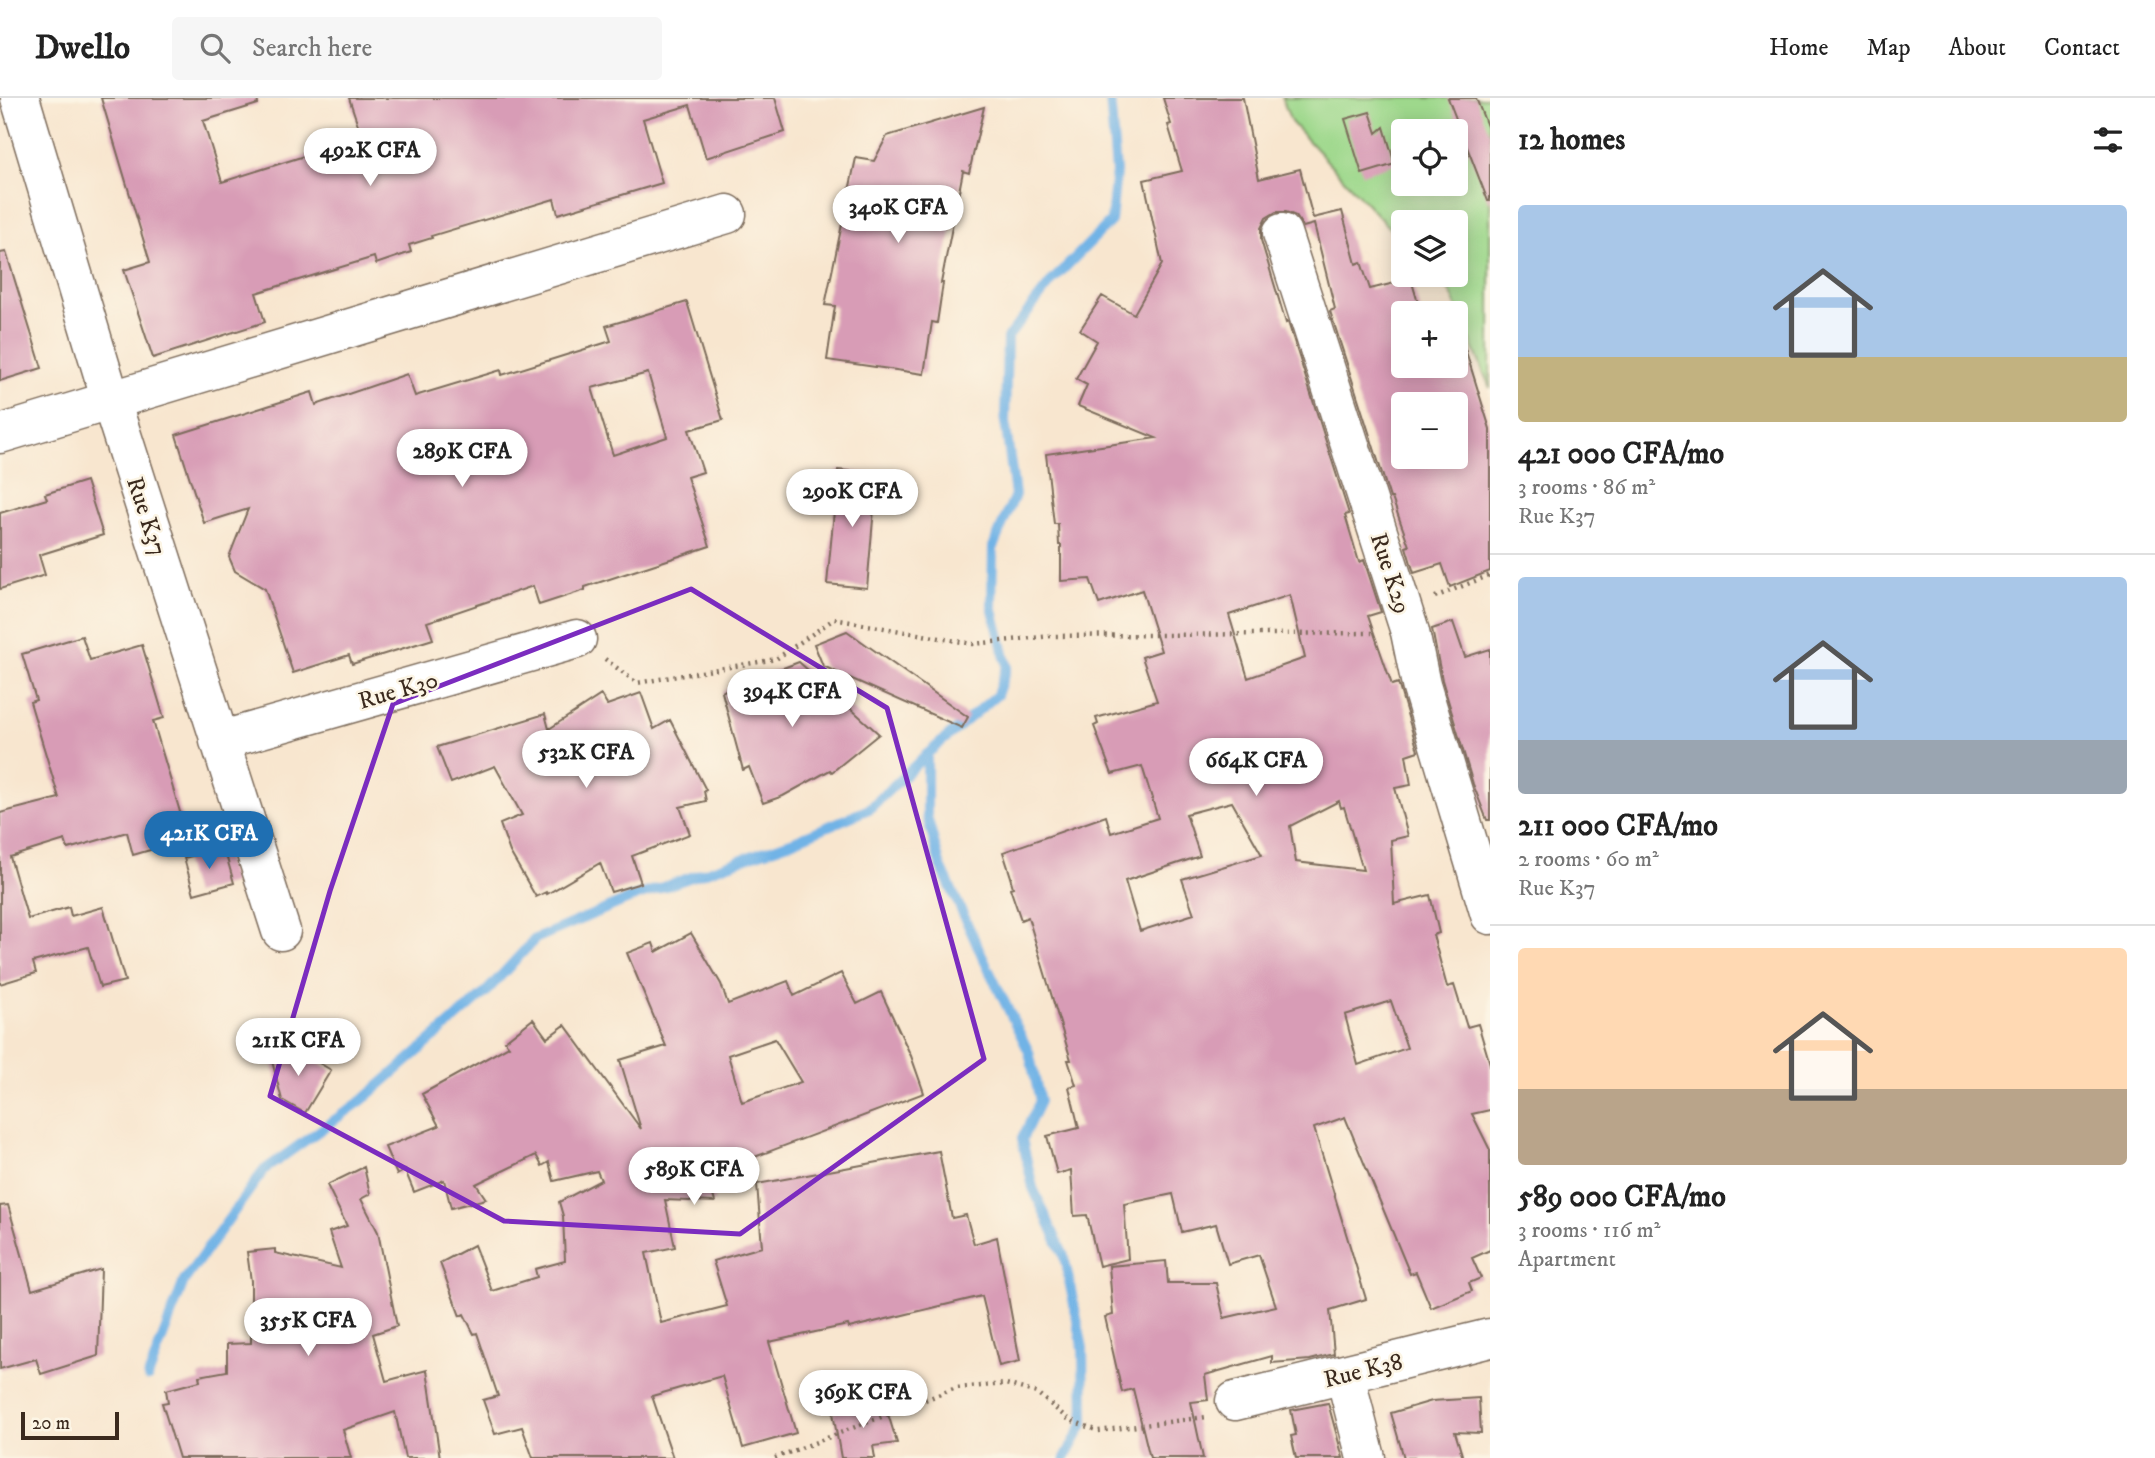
<!DOCTYPE html>
<html lang="en">
<head>
<meta charset="utf-8">
<style>
	body { margin:0; font-family:"IM FELL DW Pica",serif; background:#f6f6f6; color:#222; height:100vh; display:flex; flex-direction:column; font-size:26px; white-space:nowrap }
	* { box-sizing:border-box; margin:0 }
	p { font-size:23px; color:#767676 }
	.icon { flex:none; width:38px; height:38px; fill:none; stroke:currentColor; stroke-width:2; stroke-linecap:round; stroke-linejoin:round }
	.map { position:relative; flex:1; overflow:hidden }
	.sheet { display:flex; flex-direction:column; background:#fff; width:665px }
	.sheet>* { flex:none }
	.buttons { position:absolute; left:1391px; top:21px; display:grid; gap:14px }
	.buttons a { display:grid; place-items:center; width:77px; height:77px; border-radius:7px; background:#fff; box-shadow:0 4px 18px #0003; font-size:35px }
	.scale { position:absolute; left:21px; bottom:18px; width:98px; box-sizing:border-box; padding-left:7px; border:4px solid #3b2a1e; border-top:0; font-size:19px; line-height:24px; white-space:nowrap; color:#3b2a1e; -webkit-text-stroke:5px #fcf5e5; paint-order:stroke }
	.price { position:absolute; translate:-50% -60px; padding:0 16px; border-radius:24px; background:#fff; color:#222; font-size:23px; line-height:46px; filter:drop-shadow(0 2px 4px #0008) }
	.price::after { content:''; position:absolute; left:50%; top:42px; width:21px; height:16px; margin-left:-10px; background:inherit; clip-path:polygon(0 0,100% 0,50% 100%) }
	.price.selected { background:#1f6fb2; color:#fff }
	ul { padding:0; list-style:none }
	li { display:grid; align-content:center; gap:14px; height:371px; padding:0 28px }
	li+li { border-top:2px solid #e0e0e0 }
	li span { display:grid; place-items:center; height:217px; border-radius:7px; color:#555 }
	li>.icon { margin-inline-start:auto }
	span .icon { width:126px; height:126px; fill:#fffc; stroke-width:1 }
	li b { font-size:30px }
	h2 { display:flex; justify-content:space-between; align-items:center; height:84px; padding:0 28px; font-size:30px }
	header { display:flex; align-items:center; gap:42px; box-sizing:border-box; height:98px; padding:0 35px; background:#fff; border-bottom:2px solid #e0e0e0 }
	header strong { font-size:33px }
	nav { display:flex; gap:38px; margin-inline-start:auto; font-size:24px }
	.search { width:490px; height:63px; background:#f6f6f6; display:flex; align-items:center; gap:18px; box-sizing:border-box; padding:0 24px; border-radius:7px; color:#767676; font-size:26px }
	main { display:flex; flex:1; min-height:0 }
	.map>svg:first-child { display:block }
	.green { fill:#9ed88c; stroke:#6c8155; stroke-width:2; fill-rule:evenodd }
	.lines { fill:none; stroke-linecap:round; stroke-linejoin:round }
	.stream { stroke:#71b3e6; stroke-width:10 }
	.building { fill:#d89cb6; fill-rule:evenodd }
	.minor-casing { stroke:#7d6c5c; stroke-width:41 }
	.path { stroke:#7d6c5c; stroke-width:4.5; stroke-dasharray:2 5; stroke-linecap:butt }
	.minor { stroke:#fff; stroke-width:38 }
	.marked { fill:none; stroke:#7b2cbf; stroke-width:5; stroke-linejoin:round }
	.labels { text-anchor:middle; stroke-width:5; stroke-linejoin:round; paint-order:stroke }
	.street-label { font-size:24px; fill:#3b2a1e; stroke:#fcf5e5 }
</style>
</head>
<body>
<header>
<strong>Dwello</strong>
<div class="search"><svg class="icon" aria-label="search" viewBox="0 0 24 24"><circle cx="10" cy="10" r="6"/><path d="M15 15l6 6"/></svg>Search here</div>
<nav><a>Home</a><a>Map</a><a>About</a><a>Contact</a></nav>
</header>
<main>
<div class="map">
<svg width="1490" height="1360" viewBox="0 0 1490 1360">
	<rect width="100%" height="100%" fill="#fcf5e5"/>
	<filter id="ink" filterUnits="userSpaceOnUse"><feTurbulence type="fractalNoise" baseFrequency=".0143" numOctaves="2"/><feDisplacementMap in="SourceGraphic" scale="14" xChannelSelector="R" yChannelSelector="G"/><feConvolveMatrix kernelMatrix="1 2 1 2 8 2 1 2 1" color-interpolation-filters="sRGB"/></filter>
	<filter id="wash" filterUnits="userSpaceOnUse"><feTurbulence type="fractalNoise" baseFrequency=".00686" numOctaves="4" result="noise"/><feDisplacementMap in="SourceGraphic" scale="28" xChannelSelector="R" yChannelSelector="G"/><feGaussianBlur stdDeviation="1.57" result="paint"/><feColorMatrix in="noise" values="0 0 0 0 0 0 0 0 0 0 0 0 0 0 0 0 0 1.4 0 .05"/><feComposite in="paint" operator="in"/></filter>
	<g filter="url(#wash)">
		<rect width="100%" height="100%" fill="#f8e6cf"/>
		<path class="green" d="M1282,0H1490V290L1451,195L1433,177H1456V124H1404L1403,145L1291,24ZM1404,33H1456V86H1404Z"/>
		<g class="lines">
			<path class="stream" d="M148,1279L184,1183L264,1072L364,1001L485,895L535,841L629,801L791,744L869,711L927,656
				M1065,1360L1084,1325L1083,1250L1064,1158L1033,1090L1022,1041L1040,1003L1029,954L983,860L940,766L927,718V656L997,597L1007,568L992,508L993,449L1015,397L1005,323L1007,240L1053,182L1111,123L1116,74L1110,0"/>
		</g>
		<g id="blocks">
			<path class="building" d="M101,0H257L258,6L203,23L222,84L339,47L336,37L359,30L349,0H775L785,34L706,60L690,7L643,21L662,85L558,116L554,101L431,138L432,140L409,147L411,154L376,166L374,159L256,195L265,224L153,260L124,172L150,164Z
				M1163,0H1243L1259,81L1300,71L1313,120L1342,113L1356,166L1361,164L1370,191L1411,181L1421,215H1404V268H1456V242L1462,241L1490,331V473L1450,489L1442,466L1414,475L1406,449L1409,448L1392,400H1390L1330,213L1335,211L1314,126L1303,129L1296,118L1286,114H1276L1266,120L1261,130V142L1286,225L1288,224L1349,416L1345,417L1359,464L1364,462L1381,514L1368,518L1392,587L1398,585L1418,653L1406,657L1411,687L1395,690L1408,738L1391,742L1394,806L1430,797L1439,835L1433,837L1447,889L1454,887L1467,929L1478,926L1490,966V1012L1472,1016L1490,1052V1152L1472,1160L1481,1180L1469,1185L1472,1193L1431,1210L1416,1174L1410,1176L1345,1019L1314,1030L1366,1201L1330,1212L1334,1256L1310,1262L1272,1265V1258L1205,1277L1208,1302L1191,1304L1203,1360H1150L1133,1291L1122,1294L1105,1219L1113,1217L1109,1168L1166,1163L1168,1185H1216L1224,1220L1276,1208L1259,1157L1228,1166L1216,1126L1182,1134L1173,1096L1124,1106L1128,1161L1099,1168L1087,1117L1074,1118L1071,1072L1057,1076L1047,1038L1079,1030L1069,989L1076,987L1068,962H1071L1028,819L1021,822L1010,790L1013,789L1010,779H1011L1003,754L1106,718L1111,735L1158,720L1142,668L1112,676L1094,628L1098,626L1096,620L1157,603L1142,559L1161,553L1142,492L1099,506L1090,481L1061,483V447H1059L1058,426H1054L1046,356L1156,340L1078,308L1087,287L1076,281L1097,243L1080,232L1102,198L1134,216L1162,166L1144,82L1182,73L1168,27L1171,26ZM1404,306H1456V359H1404ZM1290,497L1305,560L1248,580L1229,517ZM1339,703L1341,710L1344,709L1363,772L1296,764L1290,728ZM1232,704L1262,757L1182,781L1194,816L1140,833L1125,783L1200,758L1186,716ZM1391,903L1407,950L1358,967L1345,917Z
				M1448,0H1476L1490,36V103H1488Z
				M984,9L969,75L963,73L941,185H943L937,225L932,224L924,276L827,262L835,208L825,207L856,60L874,63L887,38Z
				M1370,14L1377,35L1384,29L1395,66L1362,76L1345,21Z
				M6,154L42,270L0,283V155Z
				M687,204L723,322L689,332L703,374L687,379L710,448L585,489V492L539,507L533,488L427,524L433,541L352,566L349,557L293,575L265,491L235,473L229,459L248,411L204,425L176,337L312,294L316,307L407,276L415,298L501,272L502,277L611,243L606,228ZM648,275L667,339L613,357L592,290Z
				M838,372L877,376L867,490L827,486Z
				M86,383L103,437L39,457L45,477L0,491V415L47,401L45,396Z
				M1453,524L1465,559L1490,551V722H1487L1473,686L1442,582L1432,531Z
				M847,533L968,619L962,630L823,568L814,546Z
				M82,538L90,562L142,547L164,620L153,623L188,741L133,757L127,734L68,751L65,742L10,759L28,821L69,809L71,818L103,809L125,883L100,889L88,849L33,864L36,875L0,886V715L59,700L30,604L36,602L22,556Z
				M799,564L879,636L832,674L830,672L783,698L763,705L749,669L743,672L722,594L747,580L749,583Z
				M641,595L654,631L670,622L706,692L704,693L706,703L680,709L690,736L632,758L641,785L611,794L600,765L547,796L546,794L536,799L510,754L500,726L522,717L495,668L451,685L437,649L545,616L549,631L601,597L607,607Z
				M224,750L234,785L194,796L184,760Z
				M691,835L721,886L728,906L788,883L794,898L841,875L857,906L881,894L911,958L924,995L707,1077L715,1104L665,1102L675,1149L646,1155L661,1225L727,1208L713,1163L762,1149L757,1086L939,1053L952,1120L966,1117L974,1146L997,1139L1020,1263L999,1268L982,1198L849,1230L848,1227L769,1244L796,1335L743,1350L722,1278L652,1298L673,1360H533L522,1329L495,1336L483,1302L498,1298L477,1235L474,1236L464,1216L460,1218L440,1165L474,1147L492,1193L537,1179L535,1171L565,1163L563,1118L559,1104L601,1082L597,1073L554,1083L549,1064L542,1068L536,1057L476,1086L486,1101L451,1110L444,1082L414,1094L405,1072L397,1077L385,1049L439,1028L422,996L509,948L505,943L533,921L547,940L565,927L641,1031L620,962L666,948L627,855L653,845L656,854ZM775,941L801,984L742,1004L728,957Z
				M292,949L331,972L305,1015L282,1002L272,963L278,953Z
				M364,1069L370,1096L361,1101L378,1134L397,1228L373,1236L386,1283L427,1272L440,1360H405L395,1314L343,1332L351,1360H179L162,1305L168,1304L166,1292L200,1283L199,1278L227,1273V1246L251,1245V1183L247,1154L275,1151V1155L341,1170L329,1134L347,1128L327,1087Z
				M8,1107L32,1192L101,1171L98,1258L41,1276L36,1261L0,1271V1108Z
				M883,1300L897,1345L873,1348L875,1360H841L833,1315Z
				M1479,1300L1481,1335L1455,1334L1463,1360H1404L1391,1315L1432,1303Z
				M1328,1305L1343,1360H1296L1291,1338L1296,1337L1291,1312Z"/>
		</g>
	</g>
	<g filter="url(#ink)">
		<use href="#blocks" fill-opacity="0" stroke="#7d6c5c" stroke-width="2"/>
		<g class="lines">
			<g class="minor-casing">
				<path id="minor" d="M20,0L111,303L281,833
					M1282,135L1410,534L1421,587L1490,817
					M0,336L727,116
					M219,643L577,541
					M1345,1277L1366,1360
					M1235,1303L1490,1240"/>
			</g>
			<path class="path" d="M1435,499L1490,477
				M605,561L637,585L776,561L834,521L973,546L1051,538L1372,535
				M775,1360L956,1290L1006,1286L1037,1295L1068,1321L1098,1333L1206,1319"/>
			<use href="#minor" class="minor"/>
		</g>
	</g>
	<path class="marked" d="M691,491L887,610L984,961L740,1136L504,1123L270,998L330,793L393,606Z"/>
	<g class="labels">
		<g class="street-label">
			<text transform="translate(147 418) rotate(72)" y="8">Rue K37</text>
			<text transform="translate(1391 475) rotate(72)" y="8">Rue K29</text>
			<text transform="translate(398 592) rotate(-16)" y="8">Rue K30</text>
			<text transform="translate(1363 1272) rotate(-14)" y="8">Rue K38</text>
		</g>
	</g>
</svg>
<div class="buttons">
<a><svg class="icon" aria-label="locate" viewBox="0 0 24 24"><circle cx="12" cy="12" r="6"/><path d="M12 2v4M12 18v4M2 12h4M18 12h4"/></svg></a>
<a><svg class="icon" aria-label="layers" viewBox="0 0 24 24"><path d="M12 4l9 5-9 5-9-5zM3 14l9 5 9-5"/></svg></a>
<a>+</a>
<a>−</a>
</div>
<div class="scale">20 m</div>
<b class="price" style="left:370px;top:90px">492K CFA</b>
<b class="price" style="left:898px;top:147px">340K CFA</b>
<b class="price" style="left:462px;top:391px">289K CFA</b>
<b class="price" style="left:852px;top:431px">290K CFA</b>
<b class="price" style="left:792px;top:631px">394K CFA</b>
<b class="price" style="left:586px;top:692px">532K CFA</b>
<b class="price" style="left:1256px;top:700px">664K CFA</b>
<b class="price selected" style="left:209px;top:773px">421K CFA</b>
<b class="price" style="left:298px;top:980px">211K CFA</b>
<b class="price" style="left:694px;top:1109px">589K CFA</b>
<b class="price" style="left:308px;top:1260px">355K CFA</b>
<b class="price" style="left:863px;top:1332px">369K CFA</b>
</div>
<section class="sheet">
<h2>12 homes<svg class="icon" aria-label="filters" viewBox="0 0 24 24"><path d="M4 7h16M4 17h16"/><circle cx="9" cy="7" r="2"/><circle cx="15" cy="17" r="2"/></svg></h2>
<ul>
<li><span style="background:linear-gradient(#a9c7e8 70%,#c2b280 0)"><svg class="icon" aria-label="home" viewBox="0 0 24 24"><path d="M3 11l9-7 9 7M6 9v11h12V9"/></svg></span><div><b>421 000 CFA/mo</b><p>3 rooms · 86 m²</p><p>Rue K37</p></div></li>
<li><span style="background:linear-gradient(#a9c7e8 75%,#9aa5b1 0)"><svg class="icon" aria-label="home" viewBox="0 0 24 24"><path d="M3 11l9-7 9 7M6 9v11h12V9"/></svg></span><div><b>211 000 CFA/mo</b><p>2 rooms · 60 m²</p><p>Rue K37</p></div></li>
<li><span style="background:linear-gradient(#ffd9b3 65%,#b9a48a 0)"><svg class="icon" aria-label="home" viewBox="0 0 24 24"><path d="M3 11l9-7 9 7M6 9v11h12V9"/></svg></span><div><b>589 000 CFA/mo</b><p>3 rooms · 116 m²</p><p>Apartment</p></div></li>
</ul>
</section>
</main>
</body>
</html>
